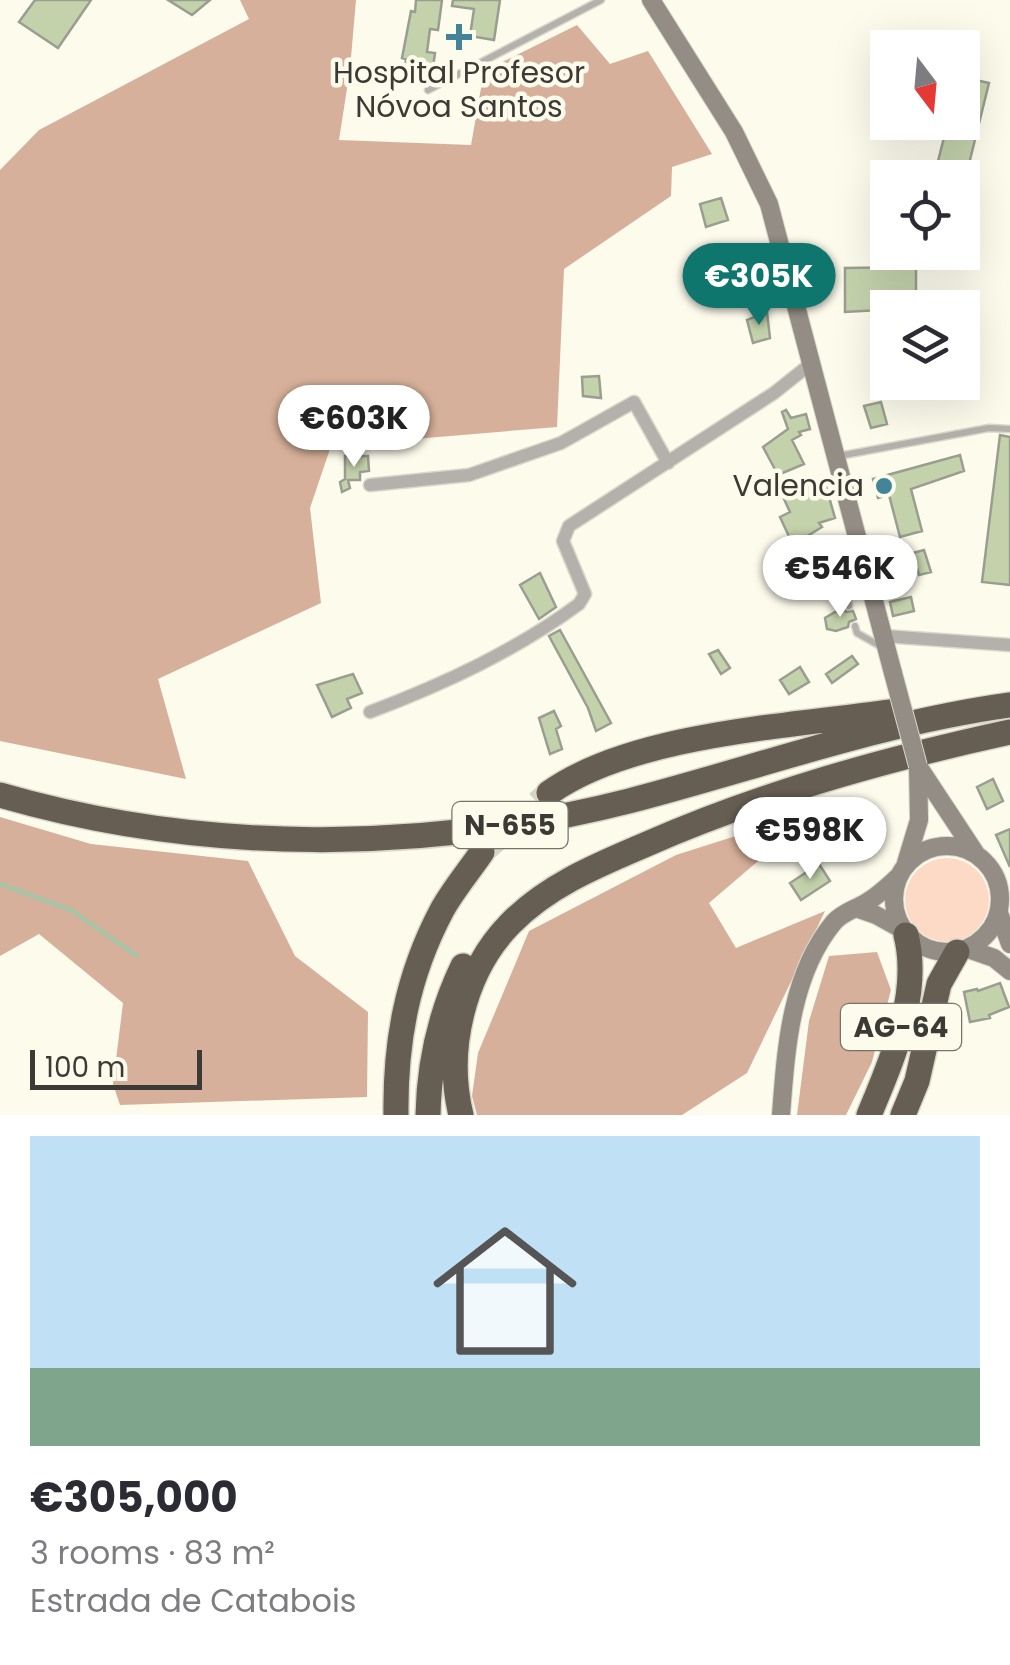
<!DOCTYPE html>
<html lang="en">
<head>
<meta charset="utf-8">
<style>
	body { margin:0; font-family:Poppins,sans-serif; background:#f7f7f7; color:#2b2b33; height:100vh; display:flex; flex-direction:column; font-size:38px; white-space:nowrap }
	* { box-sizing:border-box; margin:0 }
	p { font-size:32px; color:#7c7c81 }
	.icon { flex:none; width:55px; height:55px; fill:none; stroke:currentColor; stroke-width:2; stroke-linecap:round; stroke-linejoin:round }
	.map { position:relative; height:1115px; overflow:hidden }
	.panel { display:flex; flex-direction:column; background:#fff; flex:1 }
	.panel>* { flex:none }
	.needle { width:65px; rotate:164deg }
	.fabs { position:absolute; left:870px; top:30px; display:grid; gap:20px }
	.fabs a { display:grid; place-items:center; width:110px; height:110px; border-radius:0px; background:#fff; box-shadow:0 10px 40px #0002; font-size:50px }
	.scale { position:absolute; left:30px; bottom:25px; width:172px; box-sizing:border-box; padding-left:10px; border:5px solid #3b3a34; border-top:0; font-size:28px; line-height:35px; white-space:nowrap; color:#3b3a34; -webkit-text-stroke:8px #fdfbec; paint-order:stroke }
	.price { position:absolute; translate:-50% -85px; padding:0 22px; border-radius:35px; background:#fff; color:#222; font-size:32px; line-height:65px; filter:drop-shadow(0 2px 5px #0008) }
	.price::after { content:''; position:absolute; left:50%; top:60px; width:30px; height:22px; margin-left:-15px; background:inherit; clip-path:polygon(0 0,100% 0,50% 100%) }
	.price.selected { background:#0f766e; color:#fff }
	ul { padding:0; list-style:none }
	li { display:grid; align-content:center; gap:20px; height:530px; padding:0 30px }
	li span { display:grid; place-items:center; height:310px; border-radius:0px; color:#555 }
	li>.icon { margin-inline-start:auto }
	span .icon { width:180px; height:180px; fill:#fffc; stroke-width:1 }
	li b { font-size:42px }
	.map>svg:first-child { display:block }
	.green { fill:#fcdac6 }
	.forest { fill:#d6b09a }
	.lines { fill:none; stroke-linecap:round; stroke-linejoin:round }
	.stream { stroke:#a4c5a8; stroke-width:4 }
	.building { fill:#c4d2ac; stroke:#999e91; stroke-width:2.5 }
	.highway-tunnel { stroke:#d6d4c7; stroke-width:25; stroke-dasharray:25 12; stroke-linecap:butt }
	.lane-casing { stroke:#dad8cb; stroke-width:9 }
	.street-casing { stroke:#dad8cb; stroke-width:15 }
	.secondary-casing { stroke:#dad8cb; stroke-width:20 }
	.highway-casing { stroke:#dad8cb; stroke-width:28 }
	.lane { stroke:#b4b0ab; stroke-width:6 }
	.street { stroke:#b4b0ab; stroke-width:12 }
	.secondary { stroke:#938d85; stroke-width:18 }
	.highway { stroke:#665e53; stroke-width:25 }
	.secondary-bridge-casing { stroke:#dad8cb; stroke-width:20; stroke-linecap:butt }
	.secondary-bridge { stroke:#938d85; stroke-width:18 }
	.poi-dot { fill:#448498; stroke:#fdfbec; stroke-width:4 }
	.labels { text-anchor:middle; stroke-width:9; stroke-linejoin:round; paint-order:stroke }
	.shield { fill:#fdfbec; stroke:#75746b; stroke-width:2.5 }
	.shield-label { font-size:28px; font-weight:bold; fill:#3b3a34 }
	.poi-label { font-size:30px; fill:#3b3a34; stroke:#fdfbec }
</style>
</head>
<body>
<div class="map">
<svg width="1010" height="1115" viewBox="0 0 1010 1115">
	<rect width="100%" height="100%" fill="#fdfbec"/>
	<path class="green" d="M905 900a42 42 0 1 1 84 0a42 42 0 1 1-84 0Z"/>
	<path class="forest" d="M240,0H356L350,69L339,140L471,145L484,71L577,25L610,64L648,51L712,154L672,167L671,196L564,269L557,427L331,446L310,508L321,603L158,679L186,779L0,741V170L39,130L249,19Z
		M818,810L709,903L736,948L825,911L747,1073L682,1115H477L472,1096L478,1053L529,931L676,855Z
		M0,817L91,844L248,861L295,956L368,1012L367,1097L120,1105L113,1084L123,1003L39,934L0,956Z
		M877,952L891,990L872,1062L846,1115H797L809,1021L829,956Z"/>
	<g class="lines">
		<path class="stream" d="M0,884L71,910L137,956"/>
	</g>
	<path class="building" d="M35,0H91L58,48L19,22Z
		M168,0H210L192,15Z
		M416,0H442L438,30L430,29L427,52L435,53L432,75L419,73L417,84L403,82L406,59L402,58L411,11L415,12Z
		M453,0H500L494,40L470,36L474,9L452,6Z
		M962,77L989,83L967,172L937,165L948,122H962Z
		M721,198L728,220L706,227L700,204Z
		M762,251L776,291L754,294L748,276L741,277L737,262Z
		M916,267V308L845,312V268Z
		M767,312L770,338L753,343L747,320Z
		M599,376L601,398L583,396L582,377Z
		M881,402L887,424L871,428L864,406Z
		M786,410L791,418L806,414L810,429L799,432L801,435L792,440L804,464L778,475L763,447L788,429L782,412Z
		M1000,435L1010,437V585L982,582Z
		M960,455L964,471L911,489L922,531L900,537L889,495L878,498L873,479Z
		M345,456H368L369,471L360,472V480H348L350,488L342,492L340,482L345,479Z
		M824,479L835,518L819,523L822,527L793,545L780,517L790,512L783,497Z
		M842,544L846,558L825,564L821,550Z
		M924,550L931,572L919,575L913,553Z
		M540,573L556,607L539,619L520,585Z
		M911,597L914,611L893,616L890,602Z
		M842,608L846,612L853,611L856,619L849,622L848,627L836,631L827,629L825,618Z
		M560,630L611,723L596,731L588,708L549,636Z
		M718,650L730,668L721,674L709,654Z
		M852,656L858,664L832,683L826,674Z
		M800,667L809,682L789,694L780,680Z
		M353,674L362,693L347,699L351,708L332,717L317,685Z
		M554,711L561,726L556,729L562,749L550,754L539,718Z
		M993,779L1003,801L987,809L977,787Z
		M1010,829V867L996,835Z
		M819,864L830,881L801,900L790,883Z
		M1000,983L1009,1007L989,1015L990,1018L970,1022L964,992L977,989L978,991Z"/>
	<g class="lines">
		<path class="highway-tunnel" d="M482,852L549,793"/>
		<g class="lane-casing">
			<path id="lane" d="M428,90L601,0
				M839,456L989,428L1010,429
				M849,606L846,593L861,565
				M855,626L857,633L880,646"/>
		</g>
		<g class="street-casing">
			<path id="street" d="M370,485L469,475L561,443L634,402L668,463
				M884,636L1010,645
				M370,712C444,684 515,651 579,604L585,594L563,541L569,526L774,393L813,362"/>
		</g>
		<g class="secondary-casing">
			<path id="secondary" d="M651,0L734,132L769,204L893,673
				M918,766L976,854
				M894 899a53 53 0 1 1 106 0a53 53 0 1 1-106 0Z
				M906,863L919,820L918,766
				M856,908L876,915L903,930
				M999,913L1010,944
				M968,949L994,958L1010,971
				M781,1115C786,1050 790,975 834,922C843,912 856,909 867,902C879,895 888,886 898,877"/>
		</g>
		<g class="highway-casing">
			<path id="highway" d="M549,793C633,733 794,726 896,711
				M0,795C203,854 424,853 629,801C756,768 879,723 1010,705
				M396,1115C395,1042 407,976 442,910C453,890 469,871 482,852
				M428,1115C429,1062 440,1014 463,966
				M461,1115C445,1050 463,972 510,924C548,885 598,865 647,844C763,793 886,759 1010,732
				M869,1115C892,1060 921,995 906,935
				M903,1115L917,1081L939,984L957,952"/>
		</g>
		<use href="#lane" class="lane"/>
		<use href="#street" class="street"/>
		<use href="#secondary" class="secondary"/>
		<use href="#highway" class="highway"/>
		<g class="secondary-bridge-casing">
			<path id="secondary-bridge" d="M893,673L918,766"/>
		</g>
		<use href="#secondary-bridge" class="secondary-bridge"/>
	</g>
	<g class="poi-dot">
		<path d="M454 22h10v10h10v10h-10v10h-10v-10h-10v-10h10z"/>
		<circle cx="884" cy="486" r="10"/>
	</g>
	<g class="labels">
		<g class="shield">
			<rect x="452.5" y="802" width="115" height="46" rx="8"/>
			<rect x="841" y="1004" width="120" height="46" rx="8"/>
		</g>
		<g class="shield-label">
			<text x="510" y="835">N-655</text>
			<text x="901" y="1037">AG-64</text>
		</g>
		<g class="poi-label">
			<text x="459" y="83">Hospital Profesor<tspan x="459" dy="34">Nóvoa Santos</tspan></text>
			<text x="864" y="496" text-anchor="end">Valencia</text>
		</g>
	</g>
</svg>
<div class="fabs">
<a><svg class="needle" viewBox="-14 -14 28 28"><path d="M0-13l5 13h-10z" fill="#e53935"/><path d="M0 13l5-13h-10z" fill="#7c7c81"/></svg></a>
<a><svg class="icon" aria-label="locate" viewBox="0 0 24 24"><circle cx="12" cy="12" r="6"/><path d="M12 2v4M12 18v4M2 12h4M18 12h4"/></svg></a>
<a><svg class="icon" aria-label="layers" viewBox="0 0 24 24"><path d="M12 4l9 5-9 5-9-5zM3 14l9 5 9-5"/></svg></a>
</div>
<div class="scale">100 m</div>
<b class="price selected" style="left:759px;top:328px">€305K</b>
<b class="price" style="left:354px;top:470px">€603K</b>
<b class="price" style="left:840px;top:620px">€546K</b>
<b class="price" style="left:810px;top:882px">€598K</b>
</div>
<section class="panel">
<ul>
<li><span style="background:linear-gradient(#bfe0f5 75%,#7fa58c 0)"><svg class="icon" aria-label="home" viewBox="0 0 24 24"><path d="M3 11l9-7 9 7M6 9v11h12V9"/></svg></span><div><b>€305,000</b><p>3 rooms · 83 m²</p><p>Estrada de Catabois</p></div></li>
</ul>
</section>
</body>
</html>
